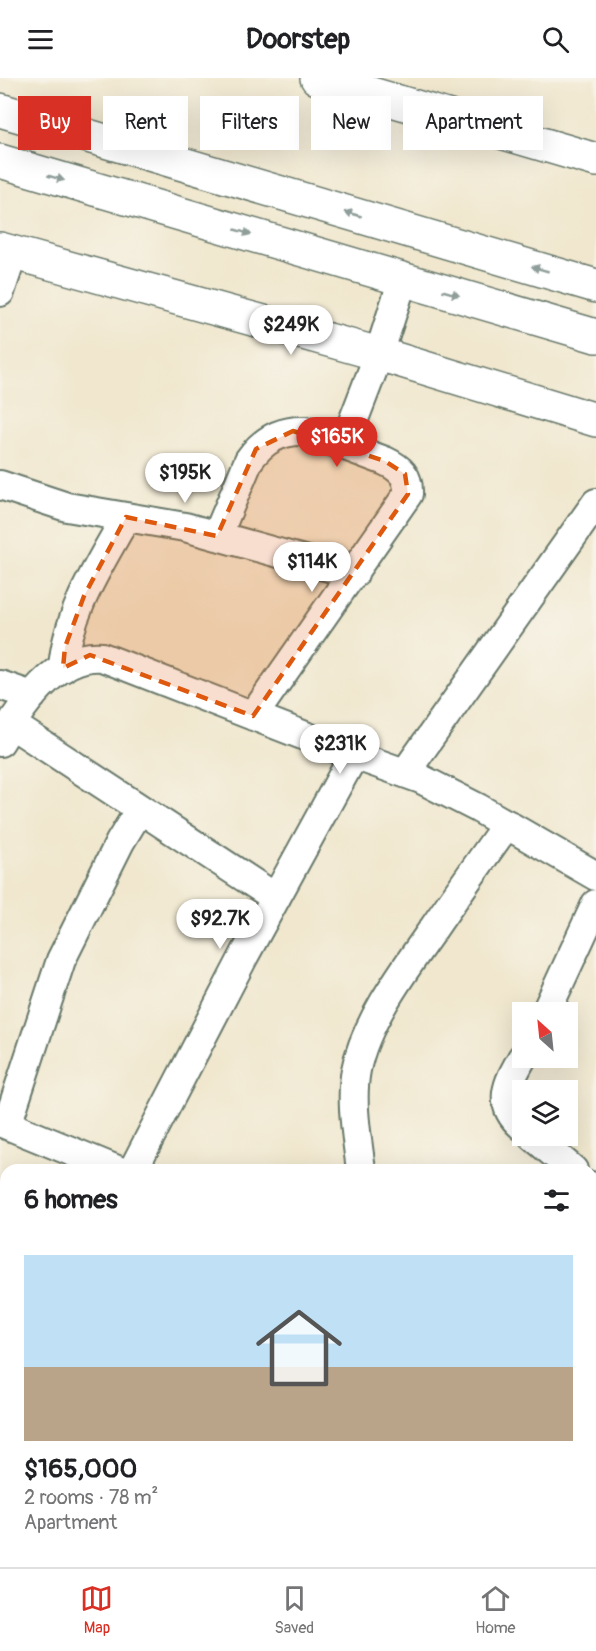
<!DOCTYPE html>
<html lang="en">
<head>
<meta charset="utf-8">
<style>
	body { margin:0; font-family:Pangolin,sans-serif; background:#f6f6f6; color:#202124; height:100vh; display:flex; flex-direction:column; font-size:22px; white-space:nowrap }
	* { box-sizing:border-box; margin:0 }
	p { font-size:20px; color:#757577 }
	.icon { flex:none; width:33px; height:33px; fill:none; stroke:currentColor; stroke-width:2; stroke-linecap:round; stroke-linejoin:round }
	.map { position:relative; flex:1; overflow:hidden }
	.side { position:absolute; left:0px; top:1086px; width:597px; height:404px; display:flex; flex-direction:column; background:#fff; border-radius:18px 18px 0 0; box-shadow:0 6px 24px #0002 }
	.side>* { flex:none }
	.hud { position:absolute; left:18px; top:18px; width:561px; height:54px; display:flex; gap:12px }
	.needle { width:39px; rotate:333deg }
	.buttons { position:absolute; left:512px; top:924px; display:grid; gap:12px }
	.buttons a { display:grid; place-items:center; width:66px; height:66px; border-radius:0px; background:#fff; box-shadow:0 6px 24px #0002; font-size:30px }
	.price { position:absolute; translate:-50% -51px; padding:0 14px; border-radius:21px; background:#fff; color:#222; font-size:20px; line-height:39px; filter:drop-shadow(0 2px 3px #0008) }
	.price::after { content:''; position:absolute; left:50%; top:36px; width:18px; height:14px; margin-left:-9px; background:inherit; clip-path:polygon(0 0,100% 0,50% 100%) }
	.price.current { background:#d93025; color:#fff }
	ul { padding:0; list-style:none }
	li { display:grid; align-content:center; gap:12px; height:318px; padding:0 24px }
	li+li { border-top:2px solid #e0e0e0 }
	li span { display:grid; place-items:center; height:186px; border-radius:0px; color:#555 }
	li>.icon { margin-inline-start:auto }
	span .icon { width:108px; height:108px; fill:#fffc; stroke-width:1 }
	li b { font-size:26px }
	h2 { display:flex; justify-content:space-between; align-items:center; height:72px; padding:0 24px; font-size:26px }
	.tag { padding:0 21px; border-radius:0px; background:#fff; box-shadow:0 6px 24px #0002; font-size:21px; line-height:54px }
	.tag.current { background:#d93025; color:#fff }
	header { display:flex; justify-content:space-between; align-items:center; height:78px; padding:0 24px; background:#fff; font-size:27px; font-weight:800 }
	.tabs { display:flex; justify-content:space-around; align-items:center; height:84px; border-top:2px solid #e0e0e0; background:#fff; font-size:16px; color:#757577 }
	.tabs a { display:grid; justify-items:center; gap:3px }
	.tabs .current { color:#d93025 }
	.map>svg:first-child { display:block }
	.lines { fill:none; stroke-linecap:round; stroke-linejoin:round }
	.minor-casing { stroke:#68786a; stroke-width:32 }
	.major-casing { stroke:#68786a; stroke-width:36 }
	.highway-casing { stroke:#68786a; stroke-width:36 }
	.minor { stroke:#fff; stroke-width:28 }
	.major { stroke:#fff; stroke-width:33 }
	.highway { stroke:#fff; stroke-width:33 }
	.oneway { fill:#8f9e9a }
	.marked { fill:#de580e; fill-opacity:0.2; stroke:#de580e; stroke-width:4.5; stroke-dasharray:12 8; stroke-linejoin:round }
</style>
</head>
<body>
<header><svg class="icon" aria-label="menu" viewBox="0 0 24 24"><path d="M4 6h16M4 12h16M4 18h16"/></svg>Doorstep<svg class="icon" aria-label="search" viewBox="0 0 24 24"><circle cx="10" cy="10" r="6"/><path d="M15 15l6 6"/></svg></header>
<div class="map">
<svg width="596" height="1489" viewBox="0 0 596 1489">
	<rect width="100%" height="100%" fill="#f7f3e8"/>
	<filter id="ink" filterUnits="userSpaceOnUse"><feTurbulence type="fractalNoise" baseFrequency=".0167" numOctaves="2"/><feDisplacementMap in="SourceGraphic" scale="12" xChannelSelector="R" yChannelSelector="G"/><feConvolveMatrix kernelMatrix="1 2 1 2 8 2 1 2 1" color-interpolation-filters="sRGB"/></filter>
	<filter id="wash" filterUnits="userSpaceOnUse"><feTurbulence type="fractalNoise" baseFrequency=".008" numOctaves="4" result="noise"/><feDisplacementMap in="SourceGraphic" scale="24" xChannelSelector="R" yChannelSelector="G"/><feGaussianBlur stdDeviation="1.35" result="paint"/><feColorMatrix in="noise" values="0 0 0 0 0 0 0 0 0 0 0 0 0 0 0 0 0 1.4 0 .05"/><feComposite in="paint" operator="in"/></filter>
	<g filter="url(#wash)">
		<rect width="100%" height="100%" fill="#f0e7ce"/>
	</g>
	<g filter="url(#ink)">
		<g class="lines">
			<g class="minor-casing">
				<path id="minor" d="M0,214L13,175
					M344,367L379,276L403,201
					M0,407L67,429L185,449L354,496
					M217,458L249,382C263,362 280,352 305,353L385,383C400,390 409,398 408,416L253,638
					M63,590C67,535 100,486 126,439
					M0,607L32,618
					M11,646L276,820
					M0,664C20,630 57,574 102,579L354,677L421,701L478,730L596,798
					M405,695L596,425
					M546,934L596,826
					M0,1044L117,1092
					M7,1047L61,882L120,764L140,731
					M522,1048C496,1025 508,1005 522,980
					M533,1058L573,1092
					M133,1092L244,878L354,677
					M361,1092C357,1059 350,1024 356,992C365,944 405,891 433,851C457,816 482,781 507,746
					M591,1108L596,1112
					M591,1192L596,1179
					M0,1310L6,1312
					M0,1380L6,1356
					M523,1484L539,1489
					M54,1489L56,1484
					M196,1489L198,1484
					M333,1489L334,1484
					M485,1489L486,1484"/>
			</g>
			<g class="major-casing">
				<path id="major" d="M317,0L596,82
					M0,171L379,276L596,342"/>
			</g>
			<g class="highway-casing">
				<path id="highway" d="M0,32L596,208
					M0,83L596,258"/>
			</g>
			<use href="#minor" class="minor"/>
			<use href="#major" class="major"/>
			<use href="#highway" class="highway"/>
		</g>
		<defs><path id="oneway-solid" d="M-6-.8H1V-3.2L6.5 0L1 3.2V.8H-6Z" transform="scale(1.5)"/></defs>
		<g class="oneway">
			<use href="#oneway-solid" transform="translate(56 100) rotate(16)"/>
			<use href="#oneway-solid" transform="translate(353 136) rotate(-164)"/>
			<use href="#oneway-solid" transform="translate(243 154) rotate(16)"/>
			<use href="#oneway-solid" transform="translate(540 191) rotate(-164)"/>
			<use href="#oneway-solid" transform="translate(451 215) rotate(16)"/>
		</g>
	</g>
	<path class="marked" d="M293,353L385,383L405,396L408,416L253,638L90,577L63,590L65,569L84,518L126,439L217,458L256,371Z"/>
</svg>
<div class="buttons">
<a><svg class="needle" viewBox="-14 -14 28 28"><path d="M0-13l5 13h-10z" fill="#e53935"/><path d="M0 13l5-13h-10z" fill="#757577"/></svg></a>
<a><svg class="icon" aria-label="layers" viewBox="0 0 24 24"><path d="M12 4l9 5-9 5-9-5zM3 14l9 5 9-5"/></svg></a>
</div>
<b class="price" style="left:291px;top:278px">$249K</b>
<b class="price current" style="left:337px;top:390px">$165K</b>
<b class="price" style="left:185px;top:426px">$195K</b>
<b class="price" style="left:312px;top:515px">$114K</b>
<b class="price" style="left:340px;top:697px">$231K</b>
<b class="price" style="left:220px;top:872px">$92.7K</b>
<div class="hud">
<a class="tag current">Buy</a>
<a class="tag">Rent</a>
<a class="tag">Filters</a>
<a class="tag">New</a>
<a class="tag">Apartment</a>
</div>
<section class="side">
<h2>6 homes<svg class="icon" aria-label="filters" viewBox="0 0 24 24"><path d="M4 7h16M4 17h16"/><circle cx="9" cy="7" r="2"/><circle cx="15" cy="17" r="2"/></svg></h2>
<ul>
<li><span style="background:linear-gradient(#bfe0f5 60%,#b9a48a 0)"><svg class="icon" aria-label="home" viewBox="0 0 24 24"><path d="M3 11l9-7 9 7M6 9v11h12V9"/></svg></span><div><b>$165,000</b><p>2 rooms · 78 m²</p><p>Apartment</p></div></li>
</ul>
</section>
</div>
<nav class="tabs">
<a class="current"><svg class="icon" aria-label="map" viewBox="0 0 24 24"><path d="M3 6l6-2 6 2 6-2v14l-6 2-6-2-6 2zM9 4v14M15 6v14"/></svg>Map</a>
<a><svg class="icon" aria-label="saved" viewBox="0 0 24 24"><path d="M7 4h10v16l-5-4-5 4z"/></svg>Saved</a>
<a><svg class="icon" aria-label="home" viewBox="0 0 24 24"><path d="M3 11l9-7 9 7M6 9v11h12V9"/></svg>Home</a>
</nav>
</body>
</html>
